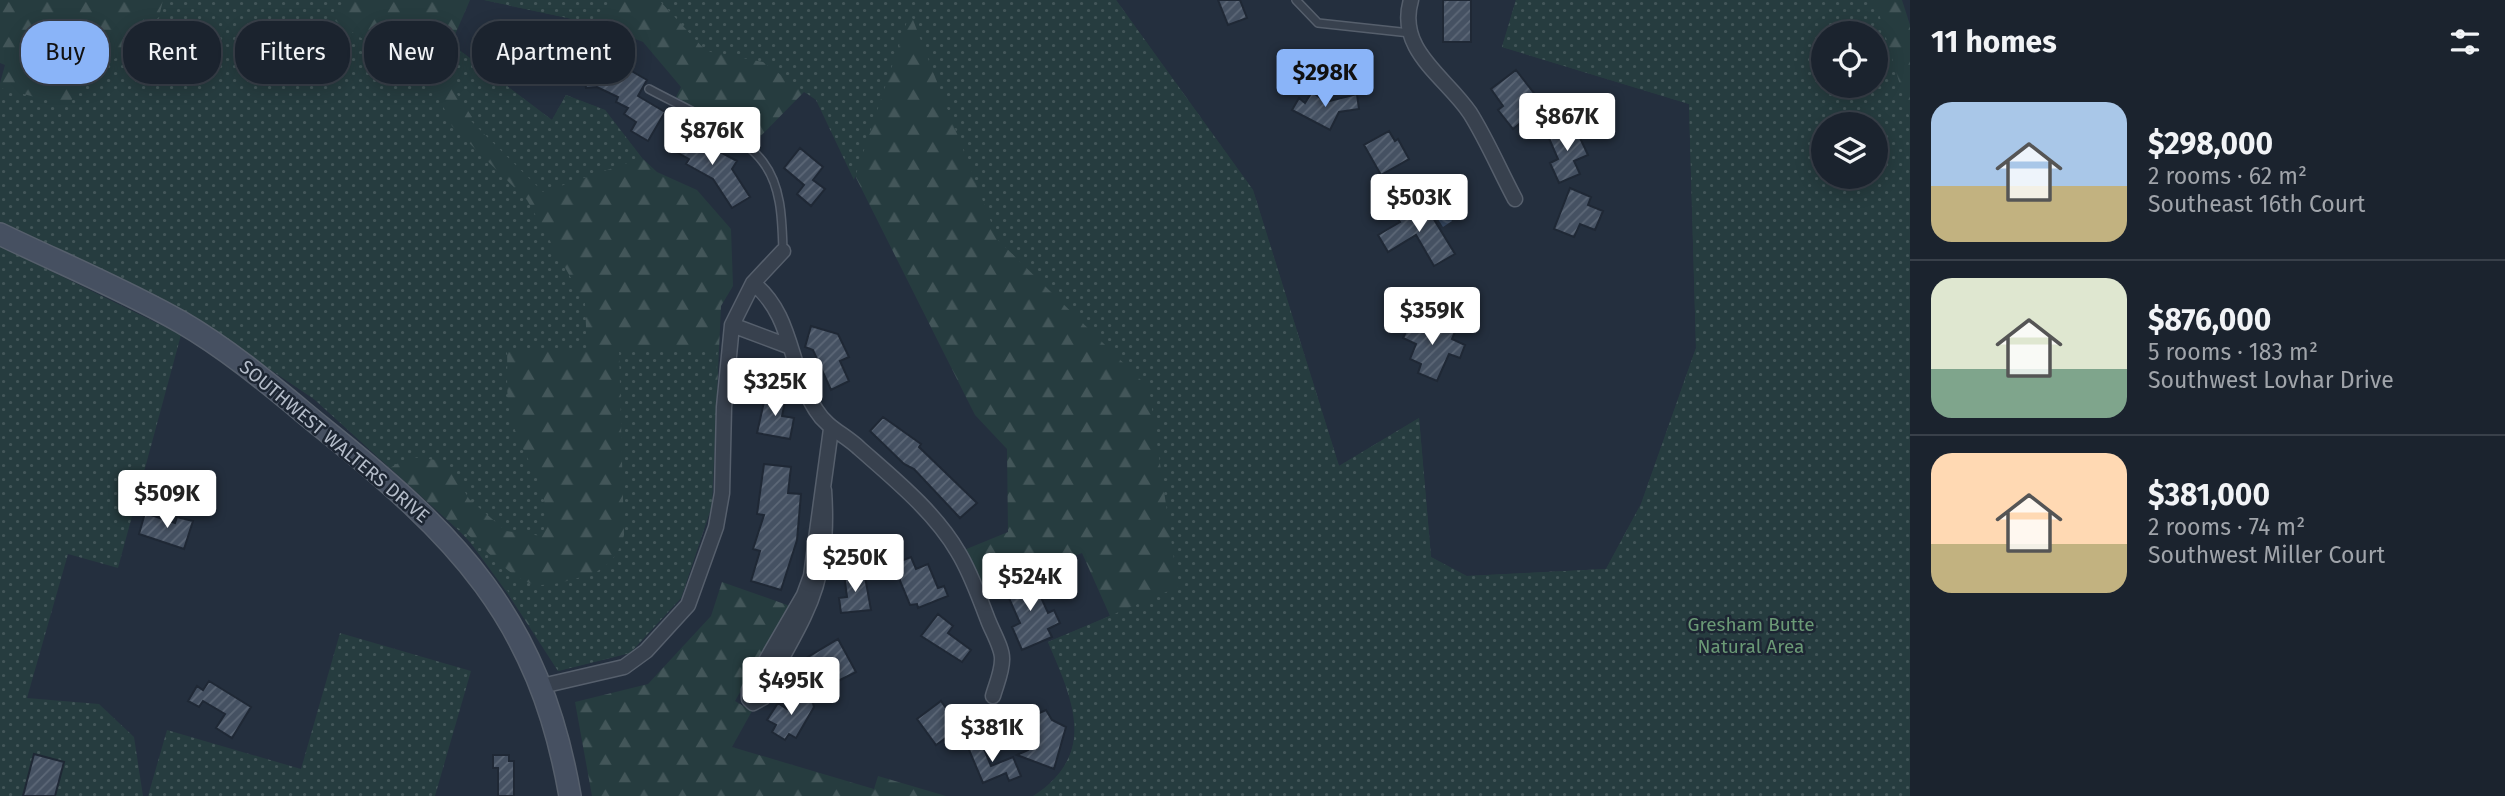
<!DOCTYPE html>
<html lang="en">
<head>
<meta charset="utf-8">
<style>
	body { margin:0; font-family:"Fira Sans",sans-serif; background:#282f3a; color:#f1f3f6; height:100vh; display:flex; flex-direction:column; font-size:26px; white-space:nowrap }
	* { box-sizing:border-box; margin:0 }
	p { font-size:23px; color:#a0a4aa }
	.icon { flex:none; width:38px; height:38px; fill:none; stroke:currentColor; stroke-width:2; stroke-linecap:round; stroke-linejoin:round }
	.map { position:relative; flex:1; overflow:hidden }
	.drawer { display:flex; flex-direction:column; background:#1b232e; width:595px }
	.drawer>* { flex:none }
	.hud { position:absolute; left:21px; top:21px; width:665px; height:63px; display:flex; gap:14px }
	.buttons { position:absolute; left:1811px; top:21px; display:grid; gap:14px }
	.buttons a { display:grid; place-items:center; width:77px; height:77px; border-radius:50%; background:#1b232e; box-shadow:0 4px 18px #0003,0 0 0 2px #39404a; font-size:35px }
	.price { position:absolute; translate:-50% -60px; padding:0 16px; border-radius:7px; background:#fff; color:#222; font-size:23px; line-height:46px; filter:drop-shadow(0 2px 4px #0008) }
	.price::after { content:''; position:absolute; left:50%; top:42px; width:21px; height:16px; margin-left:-10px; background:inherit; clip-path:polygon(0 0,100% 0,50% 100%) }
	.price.current { background:#8ab4f8; color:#111 }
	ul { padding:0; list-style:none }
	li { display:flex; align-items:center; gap:21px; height:175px; padding:0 21px }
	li+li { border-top:2px solid #39404a }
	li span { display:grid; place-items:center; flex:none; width:196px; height:140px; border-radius:21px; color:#555 }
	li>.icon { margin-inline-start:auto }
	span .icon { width:84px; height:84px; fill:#fffc; stroke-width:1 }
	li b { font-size:30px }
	h2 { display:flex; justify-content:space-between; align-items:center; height:84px; padding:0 21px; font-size:30px }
	.chip { padding:0 24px; border-radius:28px; background:#1b232e; box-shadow:0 4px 18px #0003,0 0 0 2px #39404a; font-size:24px; line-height:63px }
	.chip.current { background:#8ab4f8; color:#111 }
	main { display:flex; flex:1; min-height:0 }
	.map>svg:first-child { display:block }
	.forest { fill:url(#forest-firs); fill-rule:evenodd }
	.park { fill:url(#park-dots); fill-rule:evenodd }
	.water { fill:url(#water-waves) }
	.building { fill:url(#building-hatch); stroke:#1f2835; stroke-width:2 }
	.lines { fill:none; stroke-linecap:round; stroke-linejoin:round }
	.lane-casing { stroke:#565f6c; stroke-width:10 }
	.street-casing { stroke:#565f6c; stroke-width:17 }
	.secondary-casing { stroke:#565f6c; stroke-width:24 }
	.lane { stroke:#38414e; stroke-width:7 }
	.street { stroke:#38414e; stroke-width:14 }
	.secondary { stroke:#465061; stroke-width:21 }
	.labels { text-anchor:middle; stroke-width:5; stroke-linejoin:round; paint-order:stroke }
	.street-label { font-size:19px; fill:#b4bcc9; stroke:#1d2633 }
	.park-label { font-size:19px; fill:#6b9a76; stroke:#1d2633 }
</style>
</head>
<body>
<main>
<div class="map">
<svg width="1910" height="796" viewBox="0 0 1910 796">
	<defs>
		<pattern id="forest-firs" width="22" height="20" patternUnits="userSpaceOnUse" patternTransform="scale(1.75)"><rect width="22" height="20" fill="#263c3f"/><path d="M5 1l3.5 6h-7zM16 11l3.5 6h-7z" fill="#435659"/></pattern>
		<pattern id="park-dots" width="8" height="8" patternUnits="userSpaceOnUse" patternTransform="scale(1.75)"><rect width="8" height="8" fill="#263c3f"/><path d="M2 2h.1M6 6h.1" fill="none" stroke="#435659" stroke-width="1.8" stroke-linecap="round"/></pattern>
		<pattern id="water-waves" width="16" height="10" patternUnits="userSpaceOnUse" patternTransform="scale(1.75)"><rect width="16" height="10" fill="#394c67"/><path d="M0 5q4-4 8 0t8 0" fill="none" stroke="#53647b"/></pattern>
		<pattern id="building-hatch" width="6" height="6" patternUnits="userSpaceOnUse" patternTransform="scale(1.75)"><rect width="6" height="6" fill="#455162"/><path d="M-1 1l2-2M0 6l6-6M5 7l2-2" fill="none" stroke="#5d6877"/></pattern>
	</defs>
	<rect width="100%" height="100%" fill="#242f3e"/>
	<path class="forest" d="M0,0H470L451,44L552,120L566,95L605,110L642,158L657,172L697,190L731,229L733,286L721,306L712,505L681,598L630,653L558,671L508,594L467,538L314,399L197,320L0,223V83L5,65L0,63Z
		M484,0H1116L1253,190L1339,466L1419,418L1431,557L1467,576L1606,569L1641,504L1696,348L1689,104L1502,47L1516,0H1902L1910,25V796H1033C1099,754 1072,699 1048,642L1110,616L1082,553L983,594L964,550L1008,532L1007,449L975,415L817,100L804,92L753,144L676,97L681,87L643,42L600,25ZM1824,33H1876V86H1824ZM1824,124H1876V177H1824Z
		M722,582L790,606L735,701L752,711L732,747L874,789L878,776L946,796H592L575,702L648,684L711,616Z"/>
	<path class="park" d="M163,0H346L334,20L434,86L452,126L527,200L585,303L587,349L507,352C508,373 505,397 511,417C521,459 557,491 542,536L506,531L469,499L454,473L437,460L409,457L390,468L314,399L197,320L0,223V88L66,105L159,17Z
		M484,0H609L600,25Z
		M659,0H1116L1253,190L1339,466L1419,418L1431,557L1466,576L1606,569L1641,504L1696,348L1689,104L1502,47L1516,0H1875L1910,119V796H1047L1043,790C1097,744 1071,696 1048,642L1178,587L1149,388L998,240L910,12L854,180L816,100L763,62L706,51ZM1824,33H1876V86H1824ZM1824,124H1876V177H1824Z
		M442,37L552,120L566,95L605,110L642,158L543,192L470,120L472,117L457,94Z
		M0,246L181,335L118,568L68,554L27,698L99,704L134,737L143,796H0Z
		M619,348L718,349L713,402L712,505L681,598L630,653L558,671C527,622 497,565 453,525C481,539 508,581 537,585C553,586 570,580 585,576C606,570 619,556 624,535Z
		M340,633L471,671L435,796H148L167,730L301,769Z"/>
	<path class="water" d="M1440,202L1452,221L1443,227L1431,208Z"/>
	<path class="building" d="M1218,0H1240L1247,18L1228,25Z
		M1443,0H1471V42H1443Z
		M534,27L545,30L543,36L550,38L547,47L564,52L557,73L540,70L538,78L511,69L514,60L506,58L513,36L520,39L523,29L532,32Z
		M621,65L647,80L638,96L665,112L648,141L631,131L636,122L624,114L628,108L616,102L618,97L597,87L586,88L584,67L609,66L619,70Z
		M1516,70L1537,97L1527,104L1534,112L1513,129L1498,110L1503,106L1491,89Z
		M1312,92L1326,102L1357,94L1359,109L1339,112L1330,130L1292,110L1299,98L1305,103Z
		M1574,125L1588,155L1574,161L1580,174L1559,183L1550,163L1558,159L1548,136Z
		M681,131L737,161L732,169L750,197L732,208L713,179L686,164L689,159L671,149Z
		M1389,131L1395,141L1398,139L1409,159L1381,175L1364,145Z
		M800,148L823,167L813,180L825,189L811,206L797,194L804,185L784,168Z
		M1570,188L1591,197L1588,205L1603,211L1595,230L1580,224L1574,237L1554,229Z
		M1424,203L1455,254L1434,266L1416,235L1388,252L1378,235L1400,222L1397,218Z
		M1422,317L1455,332L1452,339L1465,345L1460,358L1449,354L1437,381L1418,373L1421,364L1410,359L1416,344L1403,338L1411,321L1419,324Z
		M811,326L838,334L849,357L840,361L849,381L831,390L813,350L805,347Z
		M766,393L786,397L782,416L794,418L790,439L757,433Z
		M883,417L921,444L919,447L977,503L960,518L914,469L904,464L870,431Z
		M764,464L791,467L788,493L801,494L797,540L781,590L751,581L760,551L753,549L764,515L757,514Z
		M145,513L175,523L177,517L193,521L184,549L139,534Z
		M911,557L916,569L928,564L938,588L944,586L948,596L918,608L917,604L910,605L893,564Z
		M864,571L871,610L841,613L839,598L847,597L844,574Z
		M1031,575L1048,613L1054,610L1060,623L1048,629L1052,637L1022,650L1012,627L1020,623L1004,587Z
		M938,614L953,626L948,633L971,650L962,662L921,636Z
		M838,639L856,672L816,692L803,660Z
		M209,681L251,707L232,738L216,728L225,714L203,701L199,707L188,701L197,686L203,690Z
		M797,693L813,703L814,707L796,738L789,734L785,740L772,732L776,725L767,720L778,703L787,709Z
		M941,701L960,728L936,745L917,719Z
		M1046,710L1052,720L1066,727L1054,769L1017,755L1028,750L1015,719L1030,711L1033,716Z
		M980,739L991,766L1013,757L1021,776L1009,781L1006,773L983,783L967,745Z
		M34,754L64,762L55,796H23Z
		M493,755H509V761H514V796H498V768H493Z"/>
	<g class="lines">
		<g class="lane-casing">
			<path id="lane" d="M1296,0L1318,23L1410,33
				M649,89C682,107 741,132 763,162C782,187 782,221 783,251"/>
		</g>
		<g class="street-casing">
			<path id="street" d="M1411,0C1396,50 1446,77 1470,113C1487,140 1500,171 1515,199
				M753,283C794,316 788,367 816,410C827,428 844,434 859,448C893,478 935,512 958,552C971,573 979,597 988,620C992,631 1003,649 1002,660C1002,672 996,685 993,696
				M732,325L788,346
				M824,490C827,534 824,575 804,616C791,644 774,668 764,697L753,703L749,699V690L804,595L811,576L831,429
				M542,686L624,667L646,651L688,605L716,527L722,493L724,407L732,325L753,283L783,251"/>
		</g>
		<g class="secondary-casing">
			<path id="secondary" d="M0,234C60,263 123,289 181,322C231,351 275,389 320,426C456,535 539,617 570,796"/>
		</g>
		<use href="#lane" class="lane"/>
		<use href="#street" class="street"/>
		<use href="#secondary" class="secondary"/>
	</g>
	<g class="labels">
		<g class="street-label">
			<text transform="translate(335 441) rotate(40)" y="7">SOUTHWEST WALTERS DRIVE</text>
		</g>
		<g class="park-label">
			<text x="1751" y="631">Gresham Butte<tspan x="1751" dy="22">Natural Area</tspan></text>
		</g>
	</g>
</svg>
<div class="buttons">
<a><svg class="icon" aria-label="locate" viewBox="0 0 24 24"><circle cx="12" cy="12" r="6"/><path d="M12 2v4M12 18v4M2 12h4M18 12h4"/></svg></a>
<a><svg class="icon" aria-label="layers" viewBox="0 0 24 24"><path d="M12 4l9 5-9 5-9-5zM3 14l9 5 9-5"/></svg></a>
</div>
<b class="price current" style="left:1325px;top:109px">$298K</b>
<b class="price" style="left:1567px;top:153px">$867K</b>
<b class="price" style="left:712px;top:167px">$876K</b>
<b class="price" style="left:1419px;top:234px">$503K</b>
<b class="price" style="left:1432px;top:347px">$359K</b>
<b class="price" style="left:775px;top:418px">$325K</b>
<b class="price" style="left:167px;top:530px">$509K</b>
<b class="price" style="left:855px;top:594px">$250K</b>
<b class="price" style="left:1030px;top:613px">$524K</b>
<b class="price" style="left:791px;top:717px">$495K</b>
<b class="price" style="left:992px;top:764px">$381K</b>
<div class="hud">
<a class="chip current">Buy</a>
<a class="chip">Rent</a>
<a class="chip">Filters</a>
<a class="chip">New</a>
<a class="chip">Apartment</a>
</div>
</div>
<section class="drawer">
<h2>11 homes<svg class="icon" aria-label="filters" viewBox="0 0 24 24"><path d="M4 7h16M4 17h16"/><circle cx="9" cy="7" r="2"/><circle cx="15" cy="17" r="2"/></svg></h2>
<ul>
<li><span style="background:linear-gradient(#a9c7e8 60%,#c2b280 0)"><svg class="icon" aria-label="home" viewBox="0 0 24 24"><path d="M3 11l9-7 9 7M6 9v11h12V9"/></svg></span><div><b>$298,000</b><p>2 rooms · 62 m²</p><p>Southeast 16th Court</p></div></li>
<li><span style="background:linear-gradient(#dfe7d0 65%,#7fa58c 0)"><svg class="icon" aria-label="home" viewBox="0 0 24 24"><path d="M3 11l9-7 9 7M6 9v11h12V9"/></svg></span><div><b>$876,000</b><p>5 rooms · 183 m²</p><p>Southwest Lovhar Drive</p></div></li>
<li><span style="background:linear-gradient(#ffd9b3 65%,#c2b280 0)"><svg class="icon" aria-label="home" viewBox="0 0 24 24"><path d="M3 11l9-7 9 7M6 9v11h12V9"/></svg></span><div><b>$381,000</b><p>2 rooms · 74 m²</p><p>Southwest Miller Court</p></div></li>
</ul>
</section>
</main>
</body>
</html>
